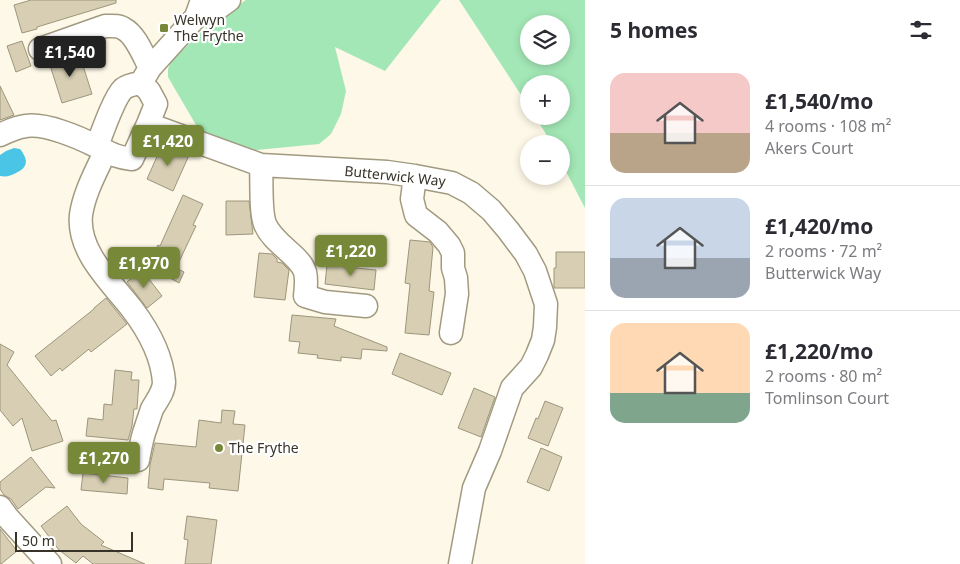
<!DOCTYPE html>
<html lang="en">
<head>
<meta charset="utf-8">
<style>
	body { margin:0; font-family:"Noto Sans",sans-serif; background:#f7f7f7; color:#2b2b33; height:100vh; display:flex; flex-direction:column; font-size:19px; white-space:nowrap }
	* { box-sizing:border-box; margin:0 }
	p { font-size:16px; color:#7c7c81 }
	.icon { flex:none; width:28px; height:28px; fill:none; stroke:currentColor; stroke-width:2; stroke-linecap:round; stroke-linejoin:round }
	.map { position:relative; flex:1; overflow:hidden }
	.sheet { display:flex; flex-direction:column; background:#fff; width:375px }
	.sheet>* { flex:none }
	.fabs { position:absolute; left:520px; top:15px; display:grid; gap:10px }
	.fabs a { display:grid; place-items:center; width:50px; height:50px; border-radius:50%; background:#fff; box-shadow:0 2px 8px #0003; font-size:25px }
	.scale { position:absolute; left:15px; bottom:12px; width:118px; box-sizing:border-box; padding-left:5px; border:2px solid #373329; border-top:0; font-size:14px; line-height:18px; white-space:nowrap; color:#373329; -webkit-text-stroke:4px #fff; paint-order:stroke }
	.price { position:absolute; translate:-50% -42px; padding:0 11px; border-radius:5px; background:#778838; color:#fff; font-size:16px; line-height:32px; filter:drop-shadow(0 1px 2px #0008) }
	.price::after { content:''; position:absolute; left:50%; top:30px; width:15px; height:11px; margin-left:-8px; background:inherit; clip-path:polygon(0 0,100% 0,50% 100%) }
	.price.selected { background:#222; color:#fff }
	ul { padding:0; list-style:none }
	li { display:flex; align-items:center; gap:15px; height:125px; padding:0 25px }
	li+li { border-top:1px solid #e1e1e2 }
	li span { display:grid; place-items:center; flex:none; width:140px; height:100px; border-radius:15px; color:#555 }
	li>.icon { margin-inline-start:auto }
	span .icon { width:60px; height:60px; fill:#fffc; stroke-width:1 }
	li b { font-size:21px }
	h2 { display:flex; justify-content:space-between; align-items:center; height:60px; padding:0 25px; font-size:21px }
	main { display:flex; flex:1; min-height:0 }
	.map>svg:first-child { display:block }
	.green { fill:#a3e7b6; fill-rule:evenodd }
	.water { fill:#4bc5e6 }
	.building { fill:#d7ceb3; stroke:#9e967c }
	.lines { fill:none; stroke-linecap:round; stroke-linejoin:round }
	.minor-casing { stroke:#a29a80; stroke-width:25 }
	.minor { stroke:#fff; stroke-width:22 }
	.poi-dot { fill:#778838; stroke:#fff; stroke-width:2 }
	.labels { text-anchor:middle; stroke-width:4.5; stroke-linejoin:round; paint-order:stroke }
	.poi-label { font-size:14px; fill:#373329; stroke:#fff; text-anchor:start }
	.street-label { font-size:14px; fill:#373329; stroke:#fff }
</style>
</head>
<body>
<main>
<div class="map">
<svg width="585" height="564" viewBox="0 0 585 564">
	<rect width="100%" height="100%" fill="#fdf8e7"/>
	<path class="green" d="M246,0H441L385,71L335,47L346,91L341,114L331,134L319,144L245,151L207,136L196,125L168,77V69L171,61L211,23Z
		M459,0H585V208L561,162V144H552L535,116H561V84H529V107ZM529,24H561V56H529Z"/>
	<path class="water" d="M14,148L20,149C28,159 29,167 16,173C10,176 7,177 0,176V155L6,151Z"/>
	<path class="building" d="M31,0H116V3L37,27V29L22,33L14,5Z
		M22,41L31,66L16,72L7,46Z
		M79,53L92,94L62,103L49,62Z
		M0,86L14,115L0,120Z
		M163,143L190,153L173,191L147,179Z
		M183,195L203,204L193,225L196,226L176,268L184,272L179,283L147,265L158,245L160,246Z
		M226,201H249L253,234L226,235Z
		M410,240L430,242L433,247L429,291L434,292L429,335L405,333L410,284L405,283Z
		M556,252H585V288H554V268H556Z
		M259,253L272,254L277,259V262L282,263L289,270L285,300L254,297Z
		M327,265L376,270L374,290L325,284Z
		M142,270L162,296L147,308L127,282Z
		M106,298L127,324L91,352L89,349L62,371L60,368L51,376L35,356L94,309V308Z
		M292,315L336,319L334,326L387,347V351L362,349L361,359L341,357V361L317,358L318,355L298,353L300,342L289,341Z
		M0,344L14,352L7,365L52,421L56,420L63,441L32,451L22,418L13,426L0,410Z
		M400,353L451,373L442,395L392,374Z
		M115,370L132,372L131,380H139L137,409H134L132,426L128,440L86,436L88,418L103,420L104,404L112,405Z
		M474,388L495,397L481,437L458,428Z
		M545,401L563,408L548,446L528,438L536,418L538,419Z
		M222,410L235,411L233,424L245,425L238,491L209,488L210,483L164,479L163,490L148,488L150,465L155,443L196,447L199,420L221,423Z
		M541,448L562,457L549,491L527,482Z
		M31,457L55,488L46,487L18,509L11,499L4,495L0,489V482Z
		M83,473L128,478L127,494L81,490Z
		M67,506L81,524L104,542L101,545L145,564H93L83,556L76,563L59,550L41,526Z
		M187,516L217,520L211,564H185L188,540L184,539Z
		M0,529L17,551L1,564H0Z"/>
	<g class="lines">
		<g class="minor-casing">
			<path id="minor" d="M196,17L218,8L229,0
				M40,49L105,26C112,26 119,25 124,29C136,35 144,57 150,68
				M148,124L261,165L387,172L415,176L452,183L471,193L491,210L508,230L526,254L535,271L546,304L545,327L543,340L537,355L531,367L512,388L490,451L474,488L460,564
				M0,135C8,131 17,127 26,126C45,123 78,137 96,146C110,153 115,157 132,159L148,124L156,104L149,91L141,83
				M97,146C102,133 114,98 123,89C128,85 135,84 141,83L150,68L196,17L202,0
				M105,152C96,172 84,193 81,215C77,252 112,283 132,309C148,330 162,355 164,382C164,392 157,400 152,409C150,415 148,421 146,427C142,437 140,449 138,460
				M261,165C262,180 260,211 265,224C273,244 300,255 305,272C307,280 306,288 305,296L325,302L366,306
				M415,176L412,199L416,215L438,232L449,245L453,253V268L456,278L457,294L451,333
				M0,507L8,518L50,564"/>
		</g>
		<use href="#minor" class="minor"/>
	</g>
	<g class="poi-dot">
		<rect x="159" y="23" width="10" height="10" rx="2.5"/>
		<circle cx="219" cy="448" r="5"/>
	</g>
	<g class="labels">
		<g class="poi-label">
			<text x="174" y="25">Welwyn<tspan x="174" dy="16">The Frythe</tspan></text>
			<text x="229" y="453">The Frythe</text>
		</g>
		<g class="street-label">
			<text transform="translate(395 176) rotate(6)" y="5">Butterwick Way</text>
		</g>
	</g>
</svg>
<div class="fabs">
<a><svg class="icon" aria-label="layers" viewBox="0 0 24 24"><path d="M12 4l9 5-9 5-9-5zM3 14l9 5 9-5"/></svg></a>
<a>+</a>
<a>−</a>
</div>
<div class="scale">50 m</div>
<b class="price selected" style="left:70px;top:78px">£1,540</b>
<b class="price" style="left:168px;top:167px">£1,420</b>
<b class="price" style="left:351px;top:277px">£1,220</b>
<b class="price" style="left:144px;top:289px">£1,970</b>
<b class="price" style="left:104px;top:484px">£1,270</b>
</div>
<section class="sheet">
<h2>5 homes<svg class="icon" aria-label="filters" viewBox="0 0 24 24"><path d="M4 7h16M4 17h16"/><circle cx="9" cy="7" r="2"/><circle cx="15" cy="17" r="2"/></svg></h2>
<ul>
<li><span style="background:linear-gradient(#f6c9c9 60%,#b9a48a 0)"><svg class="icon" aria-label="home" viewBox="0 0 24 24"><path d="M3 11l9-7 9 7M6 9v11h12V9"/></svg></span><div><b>£1,540/mo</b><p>4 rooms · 108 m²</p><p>Akers Court</p></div></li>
<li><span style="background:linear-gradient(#c9d6e8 60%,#9aa5b1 0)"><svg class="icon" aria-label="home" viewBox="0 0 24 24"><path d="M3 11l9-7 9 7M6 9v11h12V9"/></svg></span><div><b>£1,420/mo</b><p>2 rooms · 72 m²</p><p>Butterwick Way</p></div></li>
<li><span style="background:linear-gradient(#ffd9b3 70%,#7fa58c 0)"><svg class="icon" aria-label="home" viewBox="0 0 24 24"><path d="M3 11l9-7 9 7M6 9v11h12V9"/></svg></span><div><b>£1,220/mo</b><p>2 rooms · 80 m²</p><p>Tomlinson Court</p></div></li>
</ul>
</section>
</main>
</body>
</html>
